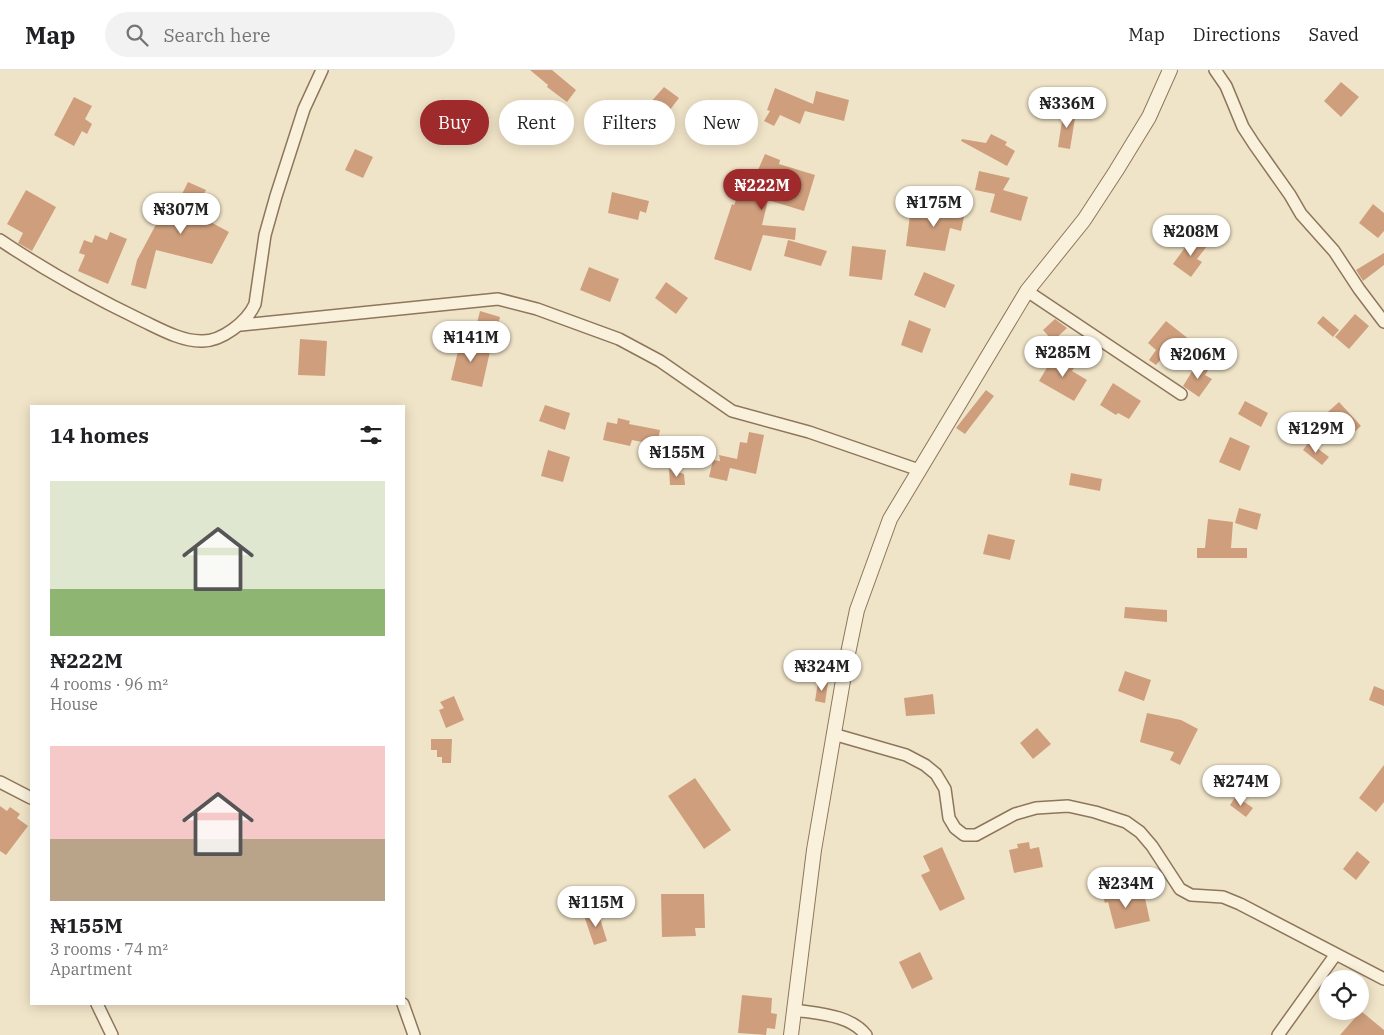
<!DOCTYPE html>
<html lang="en">
<head>
<meta charset="utf-8">
<style>
	body { margin:0; font-family:"IBM Plex Serif",serif; background:#f2f2f2; color:#202124; height:100vh; display:flex; flex-direction:column; font-size:19px; white-space:nowrap }
	* { box-sizing:border-box; margin:0 }
	p { font-size:16px; color:#757577 }
	.icon { flex:none; width:28px; height:28px; fill:none; stroke:currentColor; stroke-width:2; stroke-linecap:round; stroke-linejoin:round }
	.map { position:relative; flex:1; overflow:hidden }
	.sheet { position:absolute; left:30px; top:335px; width:375px; height:600px; display:flex; flex-direction:column; background:#fff; border-radius:0px; box-shadow:0 2px 12px #0003 }
	.sheet>* { flex:none }
	.guide { position:absolute; left:420px; top:30px; width:475px; height:45px; display:flex; gap:10px }
	.fabs { position:absolute; left:1319px; top:900px; display:grid; gap:10px }
	.fabs a { display:grid; place-items:center; width:50px; height:50px; border-radius:50%; background:#fff; box-shadow:0 2px 12px #0003; font-size:25px }
	.price { position:absolute; translate:-50% -42px; padding:0 11px; border-radius:18px; background:#fff; color:#222; font-size:16px; line-height:32px; filter:drop-shadow(0 1px 2px #0008) }
	.price::after { content:''; position:absolute; left:50%; top:30px; width:15px; height:11px; margin-left:-8px; background:inherit; clip-path:polygon(0 0,100% 0,50% 100%) }
	.price.active { background:#9e2a2b; color:#fff }
	ul { padding:0; list-style:none }
	li { display:grid; align-content:center; gap:10px; height:265px; padding:0 20px }
	li span { display:grid; place-items:center; height:155px; border-radius:0px; color:#555 }
	li>.icon { margin-inline-start:auto }
	span .icon { width:90px; height:90px; fill:#fffc; stroke-width:1 }
	li b { font-size:21px }
	h2 { display:flex; justify-content:space-between; align-items:center; height:60px; padding:0 20px; font-size:21px }
	.tag { padding:0 18px; border-radius:22px; background:#fff; box-shadow:0 2px 12px #0003; font-size:18px; line-height:45px }
	.tag.active { background:#9e2a2b; color:#fff }
	header { display:flex; align-items:center; gap:30px; box-sizing:border-box; height:70px; padding:0 25px; background:#fff; border-bottom:1px solid #e0e0e0 }
	header strong { font-size:24px }
	nav { display:flex; gap:28px; margin-inline-start:auto; font-size:18px }
	.search { width:350px; height:45px; background:#f2f2f2; display:flex; align-items:center; gap:12px; box-sizing:border-box; padding:0 18px; border-radius:28px; color:#757577; font-size:19px }
	.map>svg:first-child { display:block }
	.building { fill:#cf9f7d }
	.lines { fill:none; stroke-linecap:round; stroke-linejoin:round }
	.minor-casing { stroke:#8d765c; stroke-width:14 }
	.tertiary-casing { stroke:#8d765c; stroke-width:16 }
	.minor { stroke:#faf1dc; stroke-width:11 }
	.tertiary { stroke:#faf1dc; stroke-width:14 }
</style>
</head>
<body>
<header>
<strong>Map</strong>
<div class="search"><svg class="icon" aria-label="search" viewBox="0 0 24 24"><circle cx="10" cy="10" r="6"/><path d="M15 15l6 6"/></svg>Search here</div>
<nav><a>Map</a><a>Directions</a><a>Saved</a></nav>
</header>
<div class="map">
<svg width="1384" height="965" viewBox="0 0 1384 965">
	<rect width="100%" height="100%" fill="#f0e4c8"/>
	<path class="building" d="M530,0H552L576,20L567,32L547,17L548,15Z
		M1341,12L1359,27L1341,47L1324,31Z
		M664,17L679,28L666,45L649,34Z
		M775,18L813,34L816,21L849,30L844,51L805,41L800,54L780,45L774,56L764,51L770,41L767,40Z
		M74,27L92,36L85,49L92,54L87,64L82,61L74,76L54,65Z
		M1064,38L1076,42L1070,79L1058,77Z
		M991,64L1007,72L1005,75L1015,81L1007,96L961,71L962,69L986,73Z
		M355,79L373,87L363,108L345,100Z
		M765,84L780,90L779,94L815,105L804,141L768,130L762,155L796,158L795,170L763,165L751,201L714,189L732,134L734,135L748,104L755,107Z
		M979,101L1010,108L1003,120L1028,127L1021,151L990,142L995,124L975,120Z
		M188,112L206,120L194,143L229,162L212,194L156,180L146,219L131,215L137,190L169,130L177,134Z
		M26,120L56,137L32,181L18,173L23,163L7,154Z
		M612,122L649,131L646,143L640,141L638,150L608,143Z
		M931,134L965,142L961,161L950,158L945,181L906,176L910,145L928,147Z
		M1373,134L1384,143V161L1378,168L1359,153Z
		M110,162L127,169L108,214L78,201L85,185L79,183L84,170L92,173L95,165L107,170Z
		M1194,165L1207,176L1197,189L1202,192L1191,207L1173,194Z
		M788,170L827,181L821,196L784,186Z
		M852,176L886,180L882,210L849,206Z
		M1384,183V195L1363,211L1356,200Z
		M589,197L619,209L610,232L580,220Z
		M924,202L955,215L945,238L914,225Z
		M666,212L688,228L676,244L655,228Z
		M480,241L500,247L497,259L477,253Z
		M1355,244L1369,256L1349,279L1335,267Z
		M1323,246L1339,260L1333,267L1317,253Z
		M1055,249L1067,258L1053,271L1043,260Z
		M909,250L931,259L922,283L901,275Z
		M1166,251L1190,270L1176,289L1167,282L1156,295L1149,290L1156,280L1148,273Z
		M300,269L327,271L325,306L298,305Z
		M461,269L491,277L482,317L451,310Z
		M1054,286L1066,293L1069,288L1077,293L1072,301L1087,310L1074,331L1039,311Z
		M1198,292L1209,299L1205,305L1212,309L1199,327L1183,316Z
		M1113,313L1141,331L1129,349L1118,343L1116,345L1100,335Z
		M986,320L994,326L965,364L956,358Z
		M1245,331L1268,343L1261,357L1238,344Z
		M1339,332L1361,356L1342,373L1320,349Z
		M545,335L570,343L565,360L539,351Z
		M618,348L630,351L629,354L660,360L657,375L632,370L630,376L603,370L607,352L617,354Z
		M749,362L764,365L756,404L730,398L727,411L709,407L713,390L720,391L719,385L737,389L740,372L747,373Z
		M1230,367L1250,376L1240,401L1219,392Z
		M1309,372L1329,387L1322,395L1303,380Z
		M548,380L570,387L563,412L541,406Z
		M669,399L684,404L685,415H670Z
		M1071,403L1102,409L1100,421L1069,415Z
		M1239,438L1261,444L1257,460L1235,453Z
		M1208,449L1233,452L1231,478H1247V488H1197V478H1205Z
		M988,464L1015,470L1010,490L983,484Z
		M1125,537L1167,540V552L1124,548Z
		M1125,601L1151,610L1144,631L1118,621Z
		M818,612L828,613L825,633L815,631Z
		M1374,616L1384,620V636L1369,630Z
		M933,624L935,644L906,646L904,628Z
		M454,626L464,650L446,658L439,640L444,638L440,632Z
		M1147,643L1181,650L1198,659L1180,695L1170,690L1174,682L1140,672Z
		M1037,658L1051,674L1033,689L1020,673Z
		M431,669H452L451,693H442V687H437V680H431Z
		M1384,695V732L1376,742L1359,728Z
		M695,708L731,760L704,779L668,726Z
		M1236,726L1253,738L1246,747L1230,735Z
		M0,736L7,741L10,737L20,744L17,748L28,756L6,785L0,781Z
		M1029,772L1030,779L1039,777L1043,797L1014,803L1009,780L1018,778L1017,774Z
		M942,777L965,829L940,841L921,805L930,801L923,786Z
		M1357,781L1370,792L1356,810L1343,799Z
		M1120,817L1124,828L1144,824L1150,851L1115,859L1108,832L1105,833L1102,823Z
		M661,824H704L705,858H695L696,866L662,867Z
		M598,842L607,871L594,875L584,846Z
		M920,882L933,909L912,919L899,892Z
		M742,925L772,928L771,943L777,944L775,959L767,958L766,965L738,963Z
		M1361,941L1384,960V965H1340Z"/>
	<g class="lines">
		<g class="minor-casing">
			<path id="minor" d="M1215,0L1226,16L1243,57L1254,74L1290,125L1301,144L1334,181L1359,219L1384,252
				M0,170C46,201 93,227 143,251C160,259 181,271 201,271C221,272 247,252 255,234L265,165L276,126L304,39L322,0
				M1027,221L1181,324
				M241,255L498,229L537,239L619,269L660,291L732,341L809,362L919,400
				M833,664L906,685L925,695L936,704L945,719L949,748L955,758L964,765H976L1015,744L1036,738L1068,736L1095,742L1126,752L1140,762L1152,776L1180,819L1191,825L1223,827L1240,834L1384,909
				M0,712L31,728
				M97,934L112,965
				M403,934L414,965
				M795,940C820,944 850,945 866,965
				M1278,965L1336,884"/>
		</g>
		<g class="tertiary-casing">
			<path id="tertiary" d="M791,965L814,780L846,593L857,540L890,449L1027,221L1084,150L1116,101L1149,47L1170,0"/>
		</g>
		<use href="#minor" class="minor"/>
		<use href="#tertiary" class="tertiary"/>
	</g>
</svg>
<div class="fabs">
<a><svg class="icon" aria-label="locate" viewBox="0 0 24 24"><circle cx="12" cy="12" r="6"/><path d="M12 2v4M12 18v4M2 12h4M18 12h4"/></svg></a>
</div>
<b class="price" style="left:1067px;top:59px">₦336M</b>
<b class="price active" style="left:762px;top:141px">₦222M</b>
<b class="price" style="left:934px;top:158px">₦175M</b>
<b class="price" style="left:181px;top:165px">₦307M</b>
<b class="price" style="left:1191px;top:187px">₦208M</b>
<b class="price" style="left:471px;top:293px">₦141M</b>
<b class="price" style="left:1063px;top:308px">₦285M</b>
<b class="price" style="left:1198px;top:310px">₦206M</b>
<b class="price" style="left:1316px;top:384px">₦129M</b>
<b class="price" style="left:677px;top:408px">₦155M</b>
<b class="price" style="left:822px;top:622px">₦324M</b>
<b class="price" style="left:1241px;top:737px">₦274M</b>
<b class="price" style="left:1126px;top:839px">₦234M</b>
<b class="price" style="left:596px;top:858px">₦115M</b>
<div class="guide">
<a class="tag active">Buy</a>
<a class="tag">Rent</a>
<a class="tag">Filters</a>
<a class="tag">New</a>
</div>
<section class="sheet">
<h2>14 homes<svg class="icon" aria-label="filters" viewBox="0 0 24 24"><path d="M4 7h16M4 17h16"/><circle cx="9" cy="7" r="2"/><circle cx="15" cy="17" r="2"/></svg></h2>
<ul>
<li><span style="background:linear-gradient(#dfe7d0 70%,#8fb573 0)"><svg class="icon" aria-label="home" viewBox="0 0 24 24"><path d="M3 11l9-7 9 7M6 9v11h12V9"/></svg></span><div><b>₦222M</b><p>4 rooms · 96 m²</p><p>House</p></div></li>
<li><span style="background:linear-gradient(#f6c9c9 60%,#b9a48a 0)"><svg class="icon" aria-label="home" viewBox="0 0 24 24"><path d="M3 11l9-7 9 7M6 9v11h12V9"/></svg></span><div><b>₦155M</b><p>3 rooms · 74 m²</p><p>Apartment</p></div></li>
</ul>
</section>
</div>
</body>
</html>
